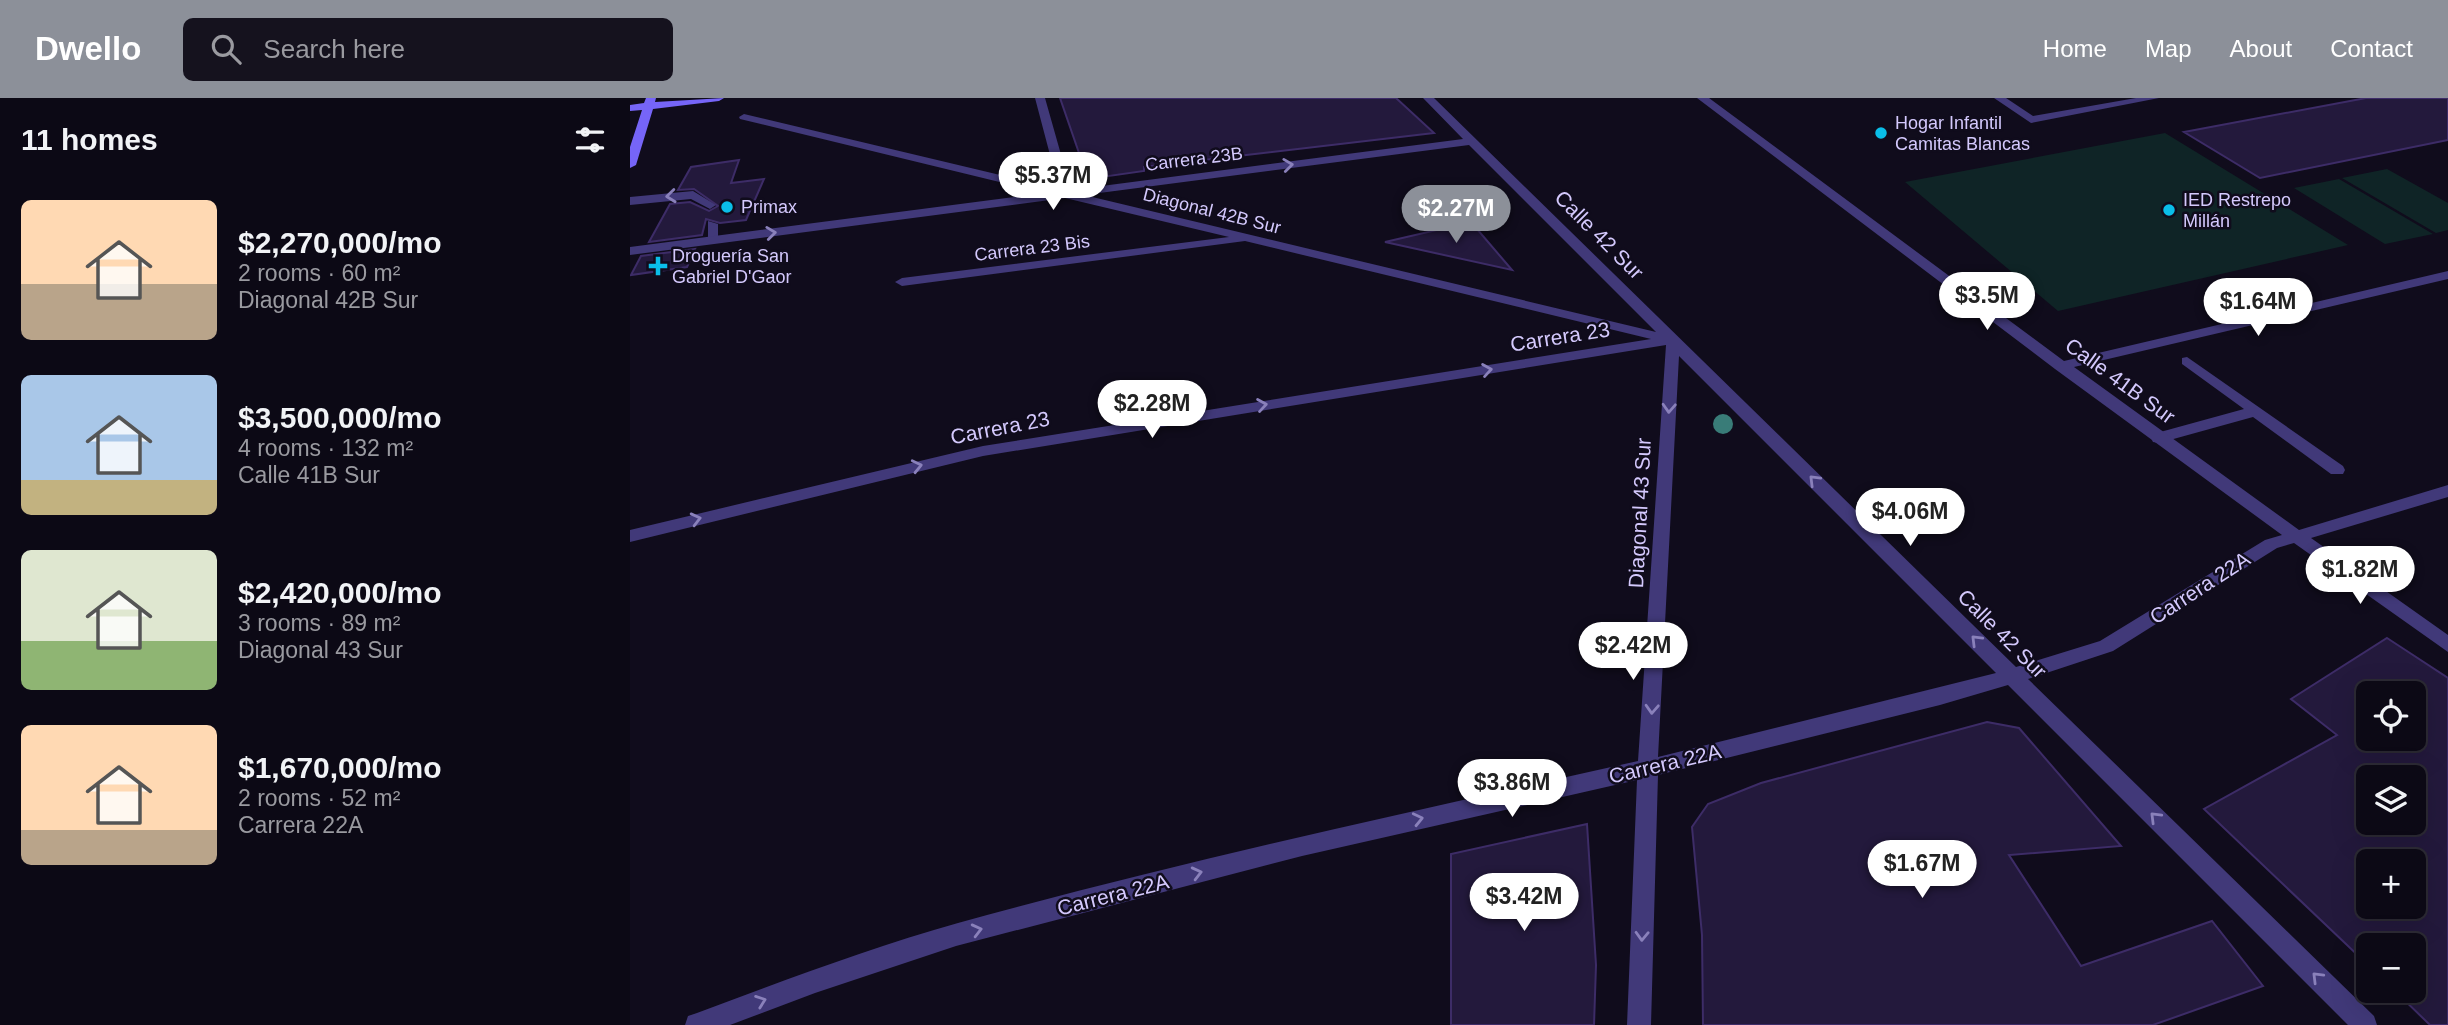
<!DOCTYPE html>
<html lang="en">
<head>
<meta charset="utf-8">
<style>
	body { margin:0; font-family:Arial,sans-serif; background:#15121e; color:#f1f3f6; height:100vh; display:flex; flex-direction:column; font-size:26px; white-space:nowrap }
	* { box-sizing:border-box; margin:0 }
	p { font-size:23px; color:#9a9aa0 }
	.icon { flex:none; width:38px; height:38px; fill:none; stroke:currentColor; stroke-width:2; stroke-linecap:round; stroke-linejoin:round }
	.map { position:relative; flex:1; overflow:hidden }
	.drawer { display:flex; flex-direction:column; background:#0c0915; width:630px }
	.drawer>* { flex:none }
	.fabs { position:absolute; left:1726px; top:583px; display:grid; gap:14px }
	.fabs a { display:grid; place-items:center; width:70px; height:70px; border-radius:10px; background:#0c0915; box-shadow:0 7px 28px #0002,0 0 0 2px #2c2a34; font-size:35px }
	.price { position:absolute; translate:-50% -60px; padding:0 16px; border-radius:24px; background:#fff; color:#222; font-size:23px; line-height:46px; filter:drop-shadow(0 2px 4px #0008) }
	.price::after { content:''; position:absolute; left:50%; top:42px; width:21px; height:16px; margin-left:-10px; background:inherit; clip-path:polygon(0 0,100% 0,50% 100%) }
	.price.on { background:#8c9099; color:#fff }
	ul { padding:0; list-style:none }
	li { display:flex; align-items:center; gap:21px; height:175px; padding:0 21px }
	li span { display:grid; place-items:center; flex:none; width:196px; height:140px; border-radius:10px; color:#555 }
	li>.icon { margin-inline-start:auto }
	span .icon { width:84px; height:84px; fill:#fffc; stroke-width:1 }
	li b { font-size:30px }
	h2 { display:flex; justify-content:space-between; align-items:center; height:84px; padding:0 21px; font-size:30px }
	header { display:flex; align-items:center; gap:42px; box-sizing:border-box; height:98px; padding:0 35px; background:#8c9099; color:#fff }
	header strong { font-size:33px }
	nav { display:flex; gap:38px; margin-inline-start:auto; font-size:24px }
	.search { width:490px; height:63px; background:#15121e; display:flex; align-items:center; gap:18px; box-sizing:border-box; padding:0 24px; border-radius:10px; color:#9a9aa0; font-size:26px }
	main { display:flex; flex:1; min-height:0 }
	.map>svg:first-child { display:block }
	.green { fill:#0f2426 }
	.building { fill:#23193c; stroke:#3d2c67; stroke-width:2; fill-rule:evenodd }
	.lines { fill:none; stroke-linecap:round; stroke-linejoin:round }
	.service { fill:#413979; fill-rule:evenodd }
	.minor { fill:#413979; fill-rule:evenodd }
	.secondary { fill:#7665f8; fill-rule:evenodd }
	.tree { fill:#397c78 }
	.oneway { stroke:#8a81bb }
	.poi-dot { fill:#0abee8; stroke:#100c1c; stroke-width:2.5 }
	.labels { text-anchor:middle; stroke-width:5; stroke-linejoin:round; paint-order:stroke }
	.far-poi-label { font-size:18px; fill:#d4c9fd; stroke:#100c1c; text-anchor:start }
	.far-street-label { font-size:18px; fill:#d4c9fd; stroke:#100c1c }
	.street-label { font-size:21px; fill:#d4c9fd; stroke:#100c1c }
</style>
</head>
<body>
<header>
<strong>Dwello</strong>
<div class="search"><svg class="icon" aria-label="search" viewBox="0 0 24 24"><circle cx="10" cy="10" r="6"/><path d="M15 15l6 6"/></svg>Search here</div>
<nav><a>Home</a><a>Map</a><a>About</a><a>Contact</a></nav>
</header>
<main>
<section class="drawer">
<h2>11 homes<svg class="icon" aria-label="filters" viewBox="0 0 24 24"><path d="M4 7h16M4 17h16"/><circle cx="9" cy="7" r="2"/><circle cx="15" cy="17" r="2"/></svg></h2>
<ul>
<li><span style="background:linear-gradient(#ffd9b3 60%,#b9a48a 0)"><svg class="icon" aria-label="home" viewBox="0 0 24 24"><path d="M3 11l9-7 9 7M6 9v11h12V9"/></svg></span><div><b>$2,270,000/mo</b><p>2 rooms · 60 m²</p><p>Diagonal 42B Sur</p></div></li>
<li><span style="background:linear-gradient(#a9c7e8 75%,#c2b280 0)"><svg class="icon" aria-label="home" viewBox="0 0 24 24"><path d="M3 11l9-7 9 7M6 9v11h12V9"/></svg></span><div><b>$3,500,000/mo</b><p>4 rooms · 132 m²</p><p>Calle 41B Sur</p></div></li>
<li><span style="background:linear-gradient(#dfe7d0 65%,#8fb573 0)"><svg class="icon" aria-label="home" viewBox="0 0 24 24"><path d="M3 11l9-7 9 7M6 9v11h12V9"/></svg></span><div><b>$2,420,000/mo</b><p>3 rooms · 89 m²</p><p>Diagonal 43 Sur</p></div></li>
<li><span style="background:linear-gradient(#ffd9b3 75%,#b9a48a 0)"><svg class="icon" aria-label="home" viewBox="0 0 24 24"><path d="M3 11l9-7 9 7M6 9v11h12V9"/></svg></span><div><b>$1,670,000/mo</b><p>2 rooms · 52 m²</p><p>Carrera 22A</p></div></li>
</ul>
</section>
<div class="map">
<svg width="1818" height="927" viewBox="0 0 1818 927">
	<rect width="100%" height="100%" fill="#100c1c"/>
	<path class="green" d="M1535,35L1718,147L1428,213L1275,84Z
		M1757,71L1818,105V132L1806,135L1712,80Z
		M1709,81L1803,136L1755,146L1664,90Z"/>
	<path class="building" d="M430,0H766L804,35L514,69V73L458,81Z
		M1736,0H1818V42L1630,80L1554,34Z
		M109,62L101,85L134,81L116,122L90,125L76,121L72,137L19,144L40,106L60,104L79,113L88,108L64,91L48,92L61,69Z
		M841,124L882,172L755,144Z
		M65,151L57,169L1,177L11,158Z
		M1757,540L1818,580V927H1800L1764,892H1783V847H1738V867L1574,711L1707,637L1661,601ZM1738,595H1783V640H1738ZM1738,679H1783V724H1738ZM1738,763H1783V808H1738Z
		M1357,624L1389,630L1491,748L1379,757L1451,868L1582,823L1633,888L1523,927H1073L1072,837L1062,729L1078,706L1131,685Z
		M957,726L966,867L964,927H821V756Z"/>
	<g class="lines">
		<path class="service" d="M63,93L86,107L80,111L61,101L0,107V99Z
			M78,123L88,126V145L78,142Z
			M1557,259L1713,368L1715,372L1713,376H1701L1623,319L1529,345L1523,344L1521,340L1523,336L1614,311L1552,266V260Z"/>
		<path class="minor" d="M405,0H415L441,92L833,41L793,0H804L1386,569L1470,543L1635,442L1652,437L1425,271L1067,0H1079L1434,263L1818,173V181L1444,269L1669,432L1818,387V399L1681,440L1818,537V554L1664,445L1647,450L1483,553L1398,581L1744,918L1747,927H1718L1378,587L1310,607L1028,677L1021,927H997L1007,682L672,758L326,848L185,895L100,927H55L58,918L67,915C153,883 239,850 328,825C552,763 780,714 1008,663L1036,247L353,358L0,444V432L353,348L1021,241L615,143L272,188L265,184L272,180L599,139L435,100L0,157V149L415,95L110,21L109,19L114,16L429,91ZM839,47L1026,234L454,97ZM1049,258L1366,575L1028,659Z
			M1364,0H1376L1403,18L1506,0H1529L1401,25Z"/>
		<path class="secondary" d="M16,0H26L25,4L94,0L89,3L23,11L6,67L0,70V49L12,12L0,13V7L14,5Z"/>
	</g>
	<circle class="tree" cx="1093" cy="326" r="10"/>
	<defs><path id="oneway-chevron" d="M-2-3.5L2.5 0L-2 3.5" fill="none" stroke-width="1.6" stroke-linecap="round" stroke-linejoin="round" transform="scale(1.75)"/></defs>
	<g class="oneway">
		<use href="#oneway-chevron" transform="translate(658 67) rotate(-7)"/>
		<use href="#oneway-chevron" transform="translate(41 98) rotate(174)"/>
		<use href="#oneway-chevron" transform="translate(141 135) rotate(-7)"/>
		<use href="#oneway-chevron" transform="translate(857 272) rotate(-9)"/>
		<use href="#oneway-chevron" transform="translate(632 307) rotate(-9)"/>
		<use href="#oneway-chevron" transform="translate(1039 310) rotate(93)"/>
		<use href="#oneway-chevron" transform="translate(287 368) rotate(-13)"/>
		<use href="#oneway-chevron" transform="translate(1184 382) rotate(-135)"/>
		<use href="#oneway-chevron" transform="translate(66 421) rotate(-14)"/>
		<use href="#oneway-chevron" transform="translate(1346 542) rotate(-135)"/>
		<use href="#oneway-chevron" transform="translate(1022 611) rotate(93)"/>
		<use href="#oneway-chevron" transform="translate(1525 719) rotate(-135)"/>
		<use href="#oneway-chevron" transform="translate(788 721) rotate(-13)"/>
		<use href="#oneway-chevron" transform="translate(567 775) rotate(-14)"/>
		<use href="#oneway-chevron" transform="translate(347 832) rotate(-14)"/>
		<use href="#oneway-chevron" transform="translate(1012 838) rotate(92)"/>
		<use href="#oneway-chevron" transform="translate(1687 879) rotate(-135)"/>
		<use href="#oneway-chevron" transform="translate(131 903) rotate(-20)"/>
	</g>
	<g class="poi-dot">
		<circle cx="1251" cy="35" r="7"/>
		<circle cx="97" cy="109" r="7"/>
		<circle cx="1539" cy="112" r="7"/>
		<path d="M24.5 157.5h7v7h7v7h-7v7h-7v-7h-7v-7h7z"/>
	</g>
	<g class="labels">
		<g class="far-poi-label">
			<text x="1265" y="31">Hogar Infantil<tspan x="1265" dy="21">Camitas Blancas</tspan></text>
			<text x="1553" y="108">IED Restrepo<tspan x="1553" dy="21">Millán</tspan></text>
			<text x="111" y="115">Primax</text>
			<text x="42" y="164">Droguería San<tspan x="42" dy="21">Gabriel D'Gaor</tspan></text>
		</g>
		<g class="far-street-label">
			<text transform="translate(564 61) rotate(-7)" y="6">Carrera 23B</text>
			<text transform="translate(582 113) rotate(14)" y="6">Diagonal 42B Sur</text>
			<text transform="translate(402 150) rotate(-7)" y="6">Carrera 23 Bis</text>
		</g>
		<g class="street-label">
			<text transform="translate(969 137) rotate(45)" y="7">Calle 42 Sur</text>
			<text transform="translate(930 239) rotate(-9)" y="7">Carrera 23</text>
			<text transform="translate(1490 283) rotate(36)" y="7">Calle 41B Sur</text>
			<text transform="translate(370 330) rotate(-11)" y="7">Carrera 23</text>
			<text transform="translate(1010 415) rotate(-87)" y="7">Diagonal 43 Sur</text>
			<text transform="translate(1570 490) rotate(-33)" y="7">Carrera 22A</text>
			<text transform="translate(1372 536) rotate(45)" y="7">Calle 42 Sur</text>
			<text transform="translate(1035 666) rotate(-13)" y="7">Carrera 22A</text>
			<text transform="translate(483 797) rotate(-14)" y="7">Carrera 22A</text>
		</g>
	</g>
</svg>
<div class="fabs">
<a><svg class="icon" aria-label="locate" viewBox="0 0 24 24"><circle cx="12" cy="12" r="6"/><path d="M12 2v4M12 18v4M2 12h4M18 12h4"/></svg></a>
<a><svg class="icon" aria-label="layers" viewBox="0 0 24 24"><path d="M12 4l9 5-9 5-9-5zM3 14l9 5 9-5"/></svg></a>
<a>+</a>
<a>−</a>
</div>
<b class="price" style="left:423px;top:114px">$5.37M</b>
<b class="price on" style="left:826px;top:147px">$2.27M</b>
<b class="price" style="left:1357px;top:234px">$3.5M</b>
<b class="price" style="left:1628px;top:240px">$1.64M</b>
<b class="price" style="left:522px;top:342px">$2.28M</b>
<b class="price" style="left:1280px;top:450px">$4.06M</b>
<b class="price" style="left:1730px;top:508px">$1.82M</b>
<b class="price" style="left:1003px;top:584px">$2.42M</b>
<b class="price" style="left:882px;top:721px">$3.86M</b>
<b class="price" style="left:1292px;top:802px">$1.67M</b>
<b class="price" style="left:894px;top:835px">$3.42M</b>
</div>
</main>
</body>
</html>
